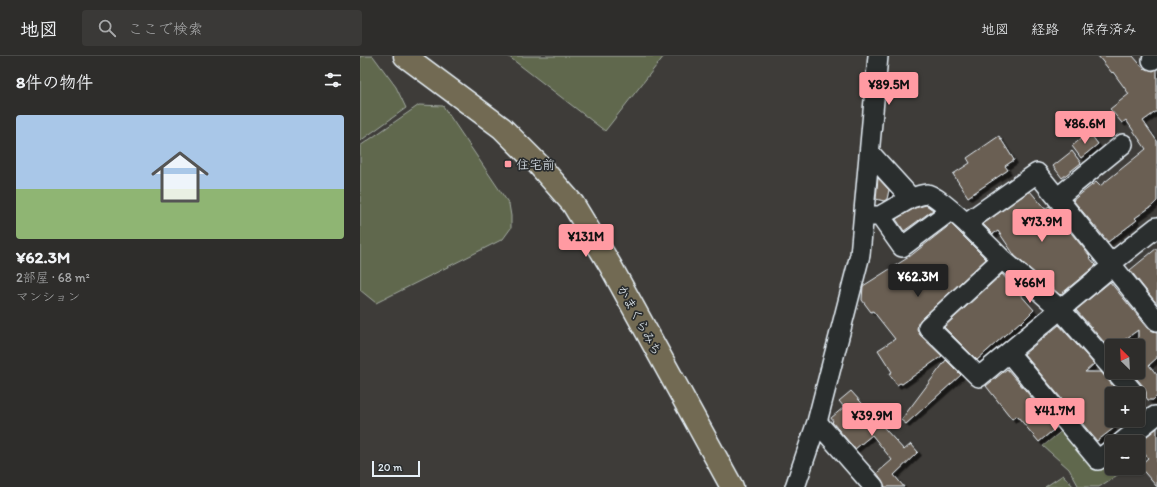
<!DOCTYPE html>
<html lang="ja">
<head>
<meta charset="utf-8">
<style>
	body { margin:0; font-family:Itim,"Klee One",sans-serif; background:#3a3937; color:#f1f3f6; height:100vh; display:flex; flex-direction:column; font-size:15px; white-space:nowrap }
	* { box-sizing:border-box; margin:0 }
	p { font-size:13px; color:#a7a8a9 }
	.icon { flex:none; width:22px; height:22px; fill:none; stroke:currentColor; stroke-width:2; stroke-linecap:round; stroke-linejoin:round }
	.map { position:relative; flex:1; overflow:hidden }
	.panel { display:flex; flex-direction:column; background:#2e2d2b; width:360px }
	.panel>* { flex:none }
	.needle { width:26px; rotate:336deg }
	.tools { position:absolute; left:745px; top:283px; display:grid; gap:8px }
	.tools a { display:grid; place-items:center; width:40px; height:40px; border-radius:4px; background:#2e2d2b; box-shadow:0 1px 3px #0004,0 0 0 1px #494947; font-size:20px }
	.scale { position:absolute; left:12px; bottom:10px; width:48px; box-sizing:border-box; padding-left:4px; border:2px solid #e8f1f8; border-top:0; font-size:11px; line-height:14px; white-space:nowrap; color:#e8f1f8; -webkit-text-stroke:3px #2a2d2e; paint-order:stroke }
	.price { position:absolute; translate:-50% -34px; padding:0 9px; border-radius:4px; background:#ff9aa2; color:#111; font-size:13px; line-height:26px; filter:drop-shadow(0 1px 2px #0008) }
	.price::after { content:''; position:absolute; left:50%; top:24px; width:12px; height:9px; margin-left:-6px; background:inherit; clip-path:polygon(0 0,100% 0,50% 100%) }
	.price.active { background:#222; color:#fff }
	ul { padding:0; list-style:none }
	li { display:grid; align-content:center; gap:8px; height:212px; padding:0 16px }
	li+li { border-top:1px solid #494947 }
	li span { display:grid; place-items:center; height:124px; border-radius:4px; color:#555 }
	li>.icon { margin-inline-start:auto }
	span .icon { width:72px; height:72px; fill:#fffc; stroke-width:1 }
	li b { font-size:17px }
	h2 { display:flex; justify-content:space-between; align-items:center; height:48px; padding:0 16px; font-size:17px }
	header { display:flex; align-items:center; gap:24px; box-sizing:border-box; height:56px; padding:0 20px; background:#2e2d2b; border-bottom:1px solid #494947 }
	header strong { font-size:19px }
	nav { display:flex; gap:22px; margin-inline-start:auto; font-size:14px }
	.search { width:280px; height:36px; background:#3a3937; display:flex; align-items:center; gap:10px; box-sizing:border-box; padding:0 14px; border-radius:4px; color:#a7a8a9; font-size:15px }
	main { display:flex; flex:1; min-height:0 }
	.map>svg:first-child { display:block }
	.green { fill:#60674e; stroke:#a4aca3 }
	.building { fill:#6b5f52; stroke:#e8f1f8; filter:url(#shadow) }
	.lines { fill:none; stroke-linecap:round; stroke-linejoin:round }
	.minor-casing { stroke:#e8f1f8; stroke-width:22 }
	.major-casing { stroke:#e8f1f8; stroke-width:25 }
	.minor { stroke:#2a2d2e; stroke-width:19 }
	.major { stroke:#726b52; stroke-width:22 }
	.poi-dot { fill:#ff9aa2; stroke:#2a2d2e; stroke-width:1.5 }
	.labels { text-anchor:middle; stroke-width:3.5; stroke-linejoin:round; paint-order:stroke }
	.poi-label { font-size:13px; fill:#e8f1f8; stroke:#2a2d2e; text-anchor:start }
	.street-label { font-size:13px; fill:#e8f1f8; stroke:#2a2d2e }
</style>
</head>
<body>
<header>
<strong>地図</strong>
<div class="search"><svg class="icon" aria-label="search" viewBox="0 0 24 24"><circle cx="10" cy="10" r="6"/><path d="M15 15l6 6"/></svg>ここで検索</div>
<nav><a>地図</a><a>経路</a><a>保存済み</a></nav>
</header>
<main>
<section class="panel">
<h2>8件の物件<svg class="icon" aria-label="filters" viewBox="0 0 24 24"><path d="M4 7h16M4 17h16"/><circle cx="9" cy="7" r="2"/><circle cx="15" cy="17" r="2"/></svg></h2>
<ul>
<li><span style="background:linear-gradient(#a9c7e8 60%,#8fb573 0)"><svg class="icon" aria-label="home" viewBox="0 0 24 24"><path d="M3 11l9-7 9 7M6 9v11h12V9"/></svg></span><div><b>¥62.3M</b><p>2部屋 · 68 m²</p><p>マンション</p></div></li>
</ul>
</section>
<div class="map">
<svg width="797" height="431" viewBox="0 0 797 431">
	<defs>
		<filter id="shadow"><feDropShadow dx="3.5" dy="3.5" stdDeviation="0" flood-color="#0009"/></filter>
	</defs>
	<rect width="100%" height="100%" fill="#3e3c39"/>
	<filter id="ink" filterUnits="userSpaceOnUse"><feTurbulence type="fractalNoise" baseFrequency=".025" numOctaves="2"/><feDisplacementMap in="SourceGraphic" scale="8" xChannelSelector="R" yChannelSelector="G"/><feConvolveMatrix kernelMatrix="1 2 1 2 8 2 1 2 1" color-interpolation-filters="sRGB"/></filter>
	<g filter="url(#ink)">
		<path class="green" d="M0,0H13L36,31L46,52L0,85Z
			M148,0H304L245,75Z
			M59,49L83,50L149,148L151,160V172L143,183L16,247L0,234V90Z
			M704,373L737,413L752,402V412H768L739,431H719L709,413L683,390Z
			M703,419L714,431H685Z"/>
		<path class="building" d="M738,0H773L784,13L786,12L793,15L797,13V55L783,65L797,85V145L792,150L775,162L777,164L748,186L713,144L736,126L740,130L786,93L766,64L762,67L750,53L769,38L753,16L752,17Z
			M729,76L738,88L721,102L712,90Z
			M639,80L654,104L645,110L648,114L608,141L593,118L610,107L607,102Z
			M712,95L721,107L702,122L693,110Z
			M518,122L529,134L527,143L524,145L516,143Z
			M670,135L685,153L689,150L730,200L729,201L736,209L700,239L655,200L638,175L633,178L623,168Z
			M566,149L573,154L544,175L536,163L555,152Z
			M591,168L626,203L561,263L558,268L557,273L560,279L582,300L542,328L540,327L537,329L529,318L532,316L518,294L535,283L513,255L511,256L502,244L503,230L549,201Z
			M797,192V248L770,214Z
			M642,218L674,254L661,267L660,266L646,278L617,304L584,271Z
			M750,226L788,272L793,275L797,276V302L789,309L797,319V340L793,344H788L786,341V336L784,331L771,316H778V274L756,290H752L751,294L716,254Z
			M699,269L734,308L725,316H741L760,338H752V370L754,372L737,385L664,298Z
			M586,304L601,319L546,368L541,364Z
			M647,313L697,371L679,386L658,361L656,360L652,363L626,330Z
			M491,335L544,394L551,388L558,396L534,419L544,431H525L522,424L517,417L532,404L512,379L495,393L472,366L473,365L471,362L484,351L479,345Z
			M797,372V431L779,410L788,402L778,390V387Z"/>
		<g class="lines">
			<g class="minor-casing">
				<path id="minor" d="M792,4L797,0
					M510,97L551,142C556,141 562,138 567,138C574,138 599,161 606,167L677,117L797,265
					M697,142L763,88
					M505,160H520L542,191L590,155
					M520,160L551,142
					M606,167L642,203L700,253L752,312
					M642,203L568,271L619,321L752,210
					M750,208L797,171
					M649,297L738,404L752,393
					M756,316L775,338
					M457,366L514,431
					M762,386L795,360
					M435,431L457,366L500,199L518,0"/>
			</g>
			<g class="major-casing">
				<path id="major" d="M45,0L142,72L178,108L213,148L250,209L372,431"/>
			</g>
			<use href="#minor" class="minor"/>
			<use href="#major" class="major"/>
		</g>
	</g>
	<rect class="poi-dot" x="144" y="104" width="8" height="8" rx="2"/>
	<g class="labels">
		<g class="poi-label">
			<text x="156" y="113">住宅前</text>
		</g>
		<g class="street-label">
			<text transform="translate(280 264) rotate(61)" y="5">かまくらみち</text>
		</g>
	</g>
</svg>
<div class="tools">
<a><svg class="needle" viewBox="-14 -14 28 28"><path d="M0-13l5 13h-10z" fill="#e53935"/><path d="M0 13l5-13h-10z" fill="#a7a8a9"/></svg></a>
<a>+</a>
<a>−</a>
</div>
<div class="scale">20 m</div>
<b class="price" style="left:529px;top:50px">¥89.5M</b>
<b class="price" style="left:725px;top:89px">¥86.6M</b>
<b class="price" style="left:682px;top:187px">¥73.9M</b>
<b class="price" style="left:226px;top:202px">¥131M</b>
<b class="price active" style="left:558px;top:242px">¥62.3M</b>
<b class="price" style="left:670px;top:248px">¥66M</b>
<b class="price" style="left:695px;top:376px">¥41.7M</b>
<b class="price" style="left:512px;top:381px">¥39.9M</b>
</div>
</main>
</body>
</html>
